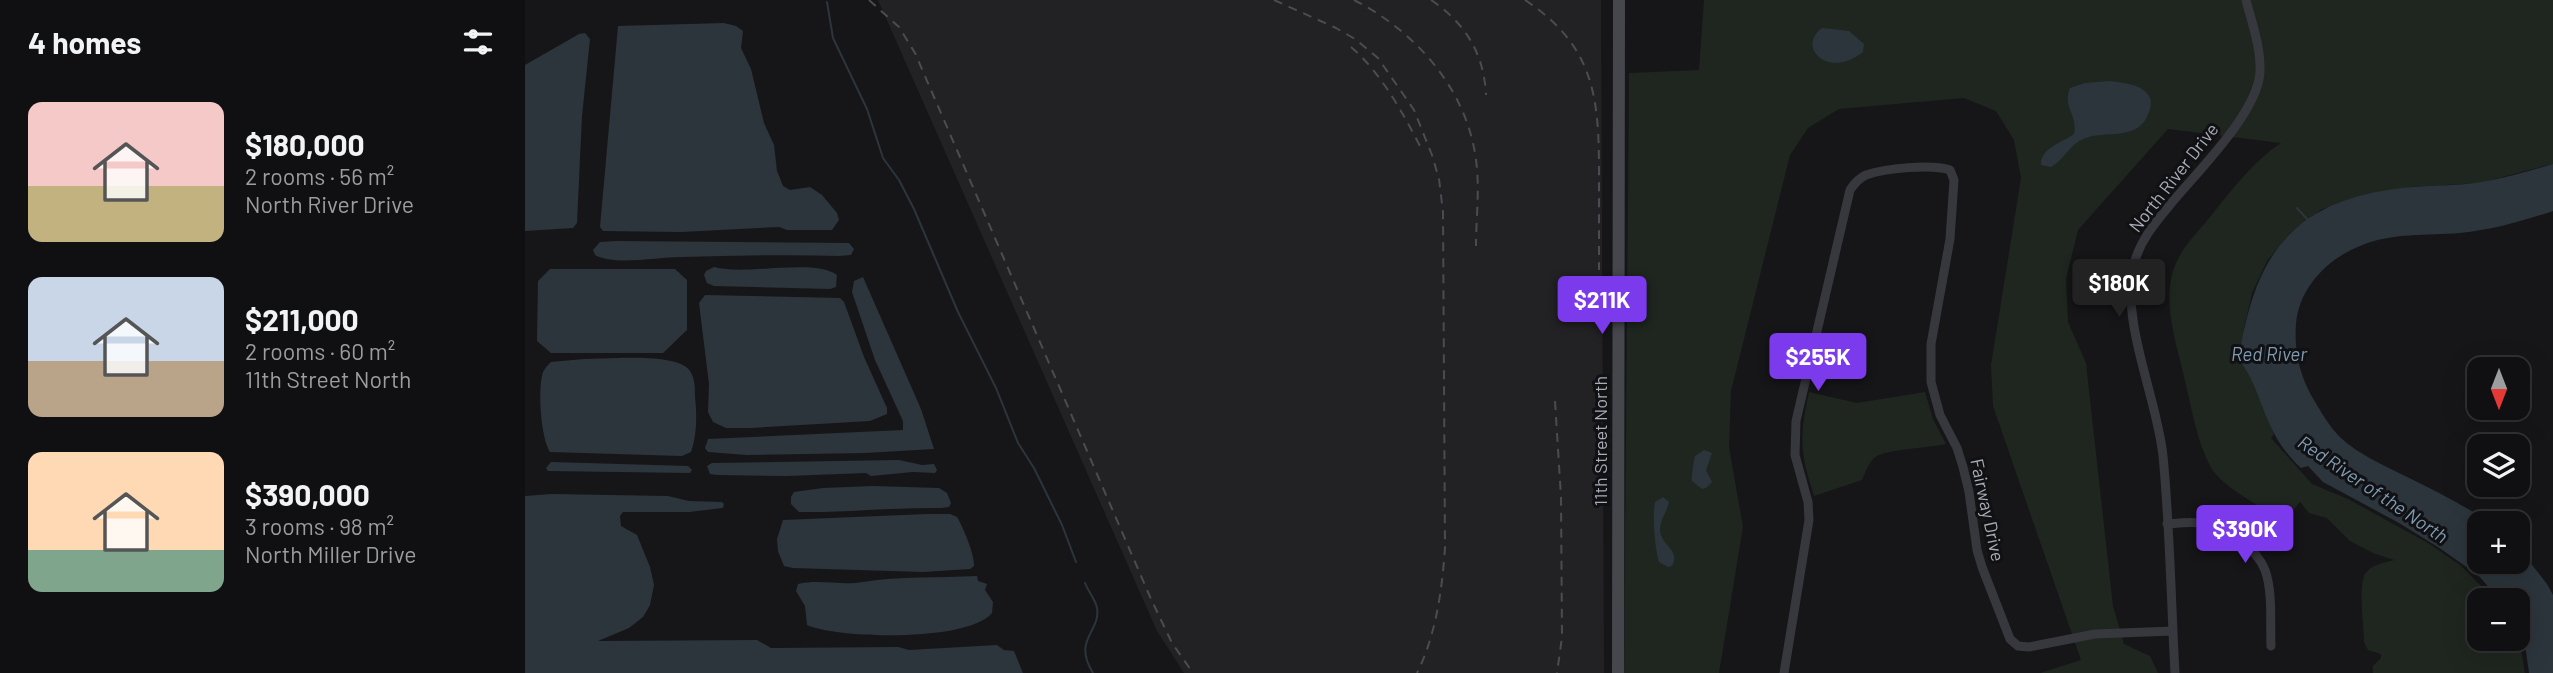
<!DOCTYPE html>
<html lang="en">
<head>
<meta charset="utf-8">
<style>
	body { margin:0; font-family:Barlow,sans-serif; background:#1e1e20; color:#f1f3f6; height:100vh; display:flex; flex-direction:column; font-size:26px; white-space:nowrap }
	* { box-sizing:border-box; margin:0 }
	p { font-size:23px; color:#9c9d9f }
	.icon { flex:none; width:38px; height:38px; fill:none; stroke:currentColor; stroke-width:2; stroke-linecap:round; stroke-linejoin:round }
	.map { position:relative; flex:1; overflow:hidden }
	.panel { display:flex; flex-direction:column; background:#101012; width:525px }
	.panel>* { flex:none }
	.needle { width:46px; rotate:180deg }
	.buttons { position:absolute; left:1942px; top:357px; display:grid; gap:14px }
	.buttons a { display:grid; place-items:center; width:63px; height:63px; border-radius:14px; background:#101012; box-shadow:0 7px 28px #0002,0 0 0 2px #303032; font-size:35px }
	.price { position:absolute; translate:-50% -60px; padding:0 16px; border-radius:7px; background:#7c3aed; color:#fff; font-size:23px; line-height:46px; filter:drop-shadow(0 2px 4px #0008) }
	.price::after { content:''; position:absolute; left:50%; top:42px; width:21px; height:16px; margin-left:-10px; background:inherit; clip-path:polygon(0 0,100% 0,50% 100%) }
	.price.active { background:#222; color:#fff }
	ul { padding:0; list-style:none }
	li { display:flex; align-items:center; gap:21px; height:175px; padding:0 28px }
	li span { display:grid; place-items:center; flex:none; width:196px; height:140px; border-radius:14px; color:#555 }
	li>.icon { margin-inline-start:auto }
	span .icon { width:84px; height:84px; fill:#fffc; stroke-width:1 }
	li b { font-size:30px }
	h2 { display:flex; justify-content:space-between; align-items:center; height:84px; padding:0 28px; font-size:30px }
	main { display:flex; flex:1; min-height:0 }
	.map>svg:first-child { display:block }
	.built { fill:#222225 }
	.green { fill:#1e261f }
	.water { fill:#2c353c }
	.lines { fill:none; stroke-linecap:round; stroke-linejoin:round }
	.stream { stroke:#2c353c; stroke-width:2 }
	.street { stroke:#37383d; stroke-width:9 }
	.secondary { stroke:#45474d; stroke-width:12 }
	.rail { stroke:#4a4c52; stroke-width:2; stroke-dasharray:9 7; stroke-linecap:butt }
	.labels { text-anchor:middle; stroke-width:6; stroke-linejoin:round; paint-order:stroke }
	.street-label { font-size:18px; fill:#a8adb8; stroke:#111113 }
	.water-label { font-size:19px; font-style:italic; fill:#7f9bb3; stroke:#111113 }
</style>
</head>
<body>
<main>
<section class="panel">
<h2>4 homes<svg class="icon" aria-label="filters" viewBox="0 0 24 24"><path d="M4 7h16M4 17h16"/><circle cx="9" cy="7" r="2"/><circle cx="15" cy="17" r="2"/></svg></h2>
<ul>
<li><span style="background:linear-gradient(#f6c9c9 60%,#c2b280 0)"><svg class="icon" aria-label="home" viewBox="0 0 24 24"><path d="M3 11l9-7 9 7M6 9v11h12V9"/></svg></span><div><b>$180,000</b><p>2 rooms · 56 m²</p><p>North River Drive</p></div></li>
<li><span style="background:linear-gradient(#c9d6e8 60%,#b9a48a 0)"><svg class="icon" aria-label="home" viewBox="0 0 24 24"><path d="M3 11l9-7 9 7M6 9v11h12V9"/></svg></span><div><b>$211,000</b><p>2 rooms · 60 m²</p><p>11th Street North</p></div></li>
<li><span style="background:linear-gradient(#ffd9b3 70%,#7fa58c 0)"><svg class="icon" aria-label="home" viewBox="0 0 24 24"><path d="M3 11l9-7 9 7M6 9v11h12V9"/></svg></span><div><b>$390,000</b><p>3 rooms · 98 m²</p><p>North Miller Drive</p></div></li>
</ul>
</section>
<div class="map">
<svg width="2028" height="673" viewBox="0 0 2028 673">
	<rect width="100%" height="100%" fill="#161618"/>
	<path class="built" d="M353,0H1076L1079,673H659L632,631Z"/>
	<path class="green" d="M1179,0H2028V164L1954,183L1886,187L1797,209L1766,232L1742,261L1727,293L1718,333L1716,361L1724,374L1749,434L1746,438L1787,484L1823,499L1903,543L1935,565L1970,600H1955V639H1991L1996,649L2000,673H1848V666L1856,658V654L1843,650L1839,642C1839,626 1833,587 1840,574C1846,564 1860,563 1869,560L1848,553L1825,541L1802,518L1784,513L1775,502L1764,515L1757,518L1749,516C1732,504 1701,488 1689,472C1674,450 1667,411 1661,385C1653,347 1633,296 1653,259C1662,241 1677,228 1689,212C1708,188 1730,160 1756,143L1643,129L1553,230L1541,279L1543,322L1561,363L1588,606L1599,644L1625,656L1633,673H1515L1556,660L1468,406L1466,365L1496,178L1489,140L1471,111L1439,98L1314,109L1283,128L1265,155L1206,391L1204,447L1218,527L1194,673H1099L1104,73L1174,70Z
		M1284,392L1332,403L1400,392L1408,419L1421,444C1403,448 1364,449 1352,456C1344,461 1341,471 1337,480L1289,496C1275,453 1274,437 1284,392Z"/>
	<path class="water" d="M199,23L211,26L218,31L216,48L226,69L239,123L249,145L252,171L258,186L265,190L285,187L297,195L312,213L314,220L307,230H262L254,227L156,232L78,231L75,227L93,26Z
		M1297,28L1324,31L1339,44L1338,52C1303,80 1271,47 1297,28Z
		M60,33L65,39L57,116L52,223L48,228L0,231V65L54,34Z
		M1585,81C1598,83 1617,84 1624,96C1627,101 1626,107 1624,112C1614,143 1579,129 1558,139C1544,145 1539,160 1526,167L1516,165C1515,148 1537,143 1549,134C1553,115 1537,107 1545,88L1560,83Z
		M2028,164V211C1998,221 1967,230 1935,233C1901,236 1868,232 1835,246C1802,259 1774,288 1771,324C1769,350 1774,372 1786,395C1795,410 1804,427 1817,439C1834,454 1856,464 1876,474C1906,489 1938,504 1965,523H1955V562H1993V547L2022,584L2028,595V673H2004L2001,651L1993,633V600H1975L1953,575L1913,547L1874,523L1798,482L1783,466L1776,468C1745,439 1742,414 1725,377C1723,372 1719,368 1717,363C1714,354 1717,336 1720,326C1741,231 1792,196 1887,187C1910,185 1933,186 1956,182C1981,178 2004,171 2028,164Z
		M91,241L324,243L329,249L326,255L314,256C262,254 209,256 156,257C133,257 89,266 70,255L68,250L75,242Z
		M189,267C219,276 288,258 312,275L311,287L305,289L189,286L182,283L179,275L181,271Z
		M25,269H150L162,280V330L138,353H26L12,341L13,281Z
		M338,277L396,409L409,449L340,453L222,455L183,452L180,448L183,439L378,430V421L350,360L327,292L329,281Z
		M180,295L315,298L319,302L339,357L362,408V414L345,421L226,428H201L188,422L183,412L184,384L174,303Z
		M59,359C81,359 153,352 165,371C170,378 170,389 170,397C172,415 172,435 166,452L157,456L25,452C16,438 13,393 17,376C18,370 22,366 26,362Z
		M1179,450L1187,453L1181,470L1187,482L1181,488L1177,489L1167,481C1166,479 1169,459 1170,456Z
		M374,460L397,465L409,464L412,470L410,473L388,472L346,476L341,473L262,476L192,475L185,474L182,466L187,463Z
		M26,462L163,466L167,470L165,473L23,471L21,468Z
		M348,486L414,488L422,493L426,503L424,507L416,508C368,507 321,513 274,512L266,504V497L269,492L298,488Z
		M26,494L143,496L164,501L197,502L199,504L198,508L164,512H98L95,516L96,526L112,535L125,567L129,585L125,605L118,617L104,628L73,641L232,640L246,648L373,647L384,650L472,645L479,650L489,651L498,673H0V496Z
		M1138,497L1144,502C1142,512 1135,520 1135,530C1136,546 1156,550 1147,566L1143,567L1134,562C1130,549 1127,516 1130,502Z
		M402,514H425L432,517C438,527 450,555 449,566L445,569L398,572L268,568L259,566L253,551L252,539L258,520Z
		M452,576L453,581L462,584L460,590L468,602L467,613C443,642 314,639 282,625L280,606L271,591L273,584C294,579 317,586 338,582C375,576 414,578 452,576Z"/>
	<g class="lines">
		<path class="stream" d="M302,2L308,38L342,109L358,158L374,180L389,209L433,312L471,388L493,443L509,468L537,525L551,562
			M1772,208L1783,220
			M560,583C563,591 571,601 572,608C576,632 547,639 568,673"/>
		<path class="street" d="M1642,524C1655,523 1668,521 1681,524C1702,528 1732,549 1740,570C1748,592 1745,622 1746,646
			M1259,673L1284,520L1283,502L1270,455L1271,421L1325,190C1329,184 1334,178 1341,175C1360,168 1407,164 1425,170L1429,180L1425,239L1406,344V382L1415,415L1432,448L1438,467L1444,492L1452,550L1457,567L1485,639L1493,646L1504,647L1570,634L1648,631
			M1650,673C1646,601 1645,528 1638,456C1632,397 1595,322 1609,264C1615,241 1629,224 1644,206C1670,174 1733,113 1735,72C1736,48 1727,23 1721,0"/>
		<path class="secondary" d="M1093,673L1094,0"/>
		<path class="rail" d="M344,0L374,27L390,53L626,599L647,643L668,673
			M749,0L811,28L830,39L853,58L889,110L907,155L914,179L918,212L920,548C917,590 911,635 892,673
			M829,0C890,31 942,89 951,160C955,188 951,218 951,246
			M906,0C940,23 959,53 961,95
			M1000,0C1069,46 1074,96 1074,173C1074,205 1074,237 1074,270
			M826,47C857,74 878,113 897,150
			M1030,401L1036,497L1037,637L1032,673"/>
	</g>
	<g class="labels">
		<g class="street-label">
			<text transform="translate(1649 178) rotate(-52)" y="6">North River Drive</text>
			<text transform="translate(1076 441) rotate(-90)" y="6">11th Street North</text>
			<text transform="translate(1462 510) rotate(78)" y="6">Fairway Drive</text>
		</g>
		<g class="water-label">
			<text x="1744" y="361">Red River</text>
			<text transform="translate(1848 489) rotate(34)" y="7">Red River of the North</text>
		</g>
	</g>
</svg>
<div class="buttons">
<a><svg class="needle" viewBox="-14 -14 28 28"><path d="M0-13l5 13h-10z" fill="#e53935"/><path d="M0 13l5-13h-10z" fill="#9c9d9f"/></svg></a>
<a><svg class="icon" aria-label="layers" viewBox="0 0 24 24"><path d="M12 4l9 5-9 5-9-5zM3 14l9 5 9-5"/></svg></a>
<a>+</a>
<a>−</a>
</div>
<b class="price active" style="left:1594px;top:319px">$180K</b>
<b class="price" style="left:1077px;top:336px">$211K</b>
<b class="price" style="left:1293px;top:393px">$255K</b>
<b class="price" style="left:1720px;top:565px">$390K</b>
</div>
</main>
</body>
</html>
